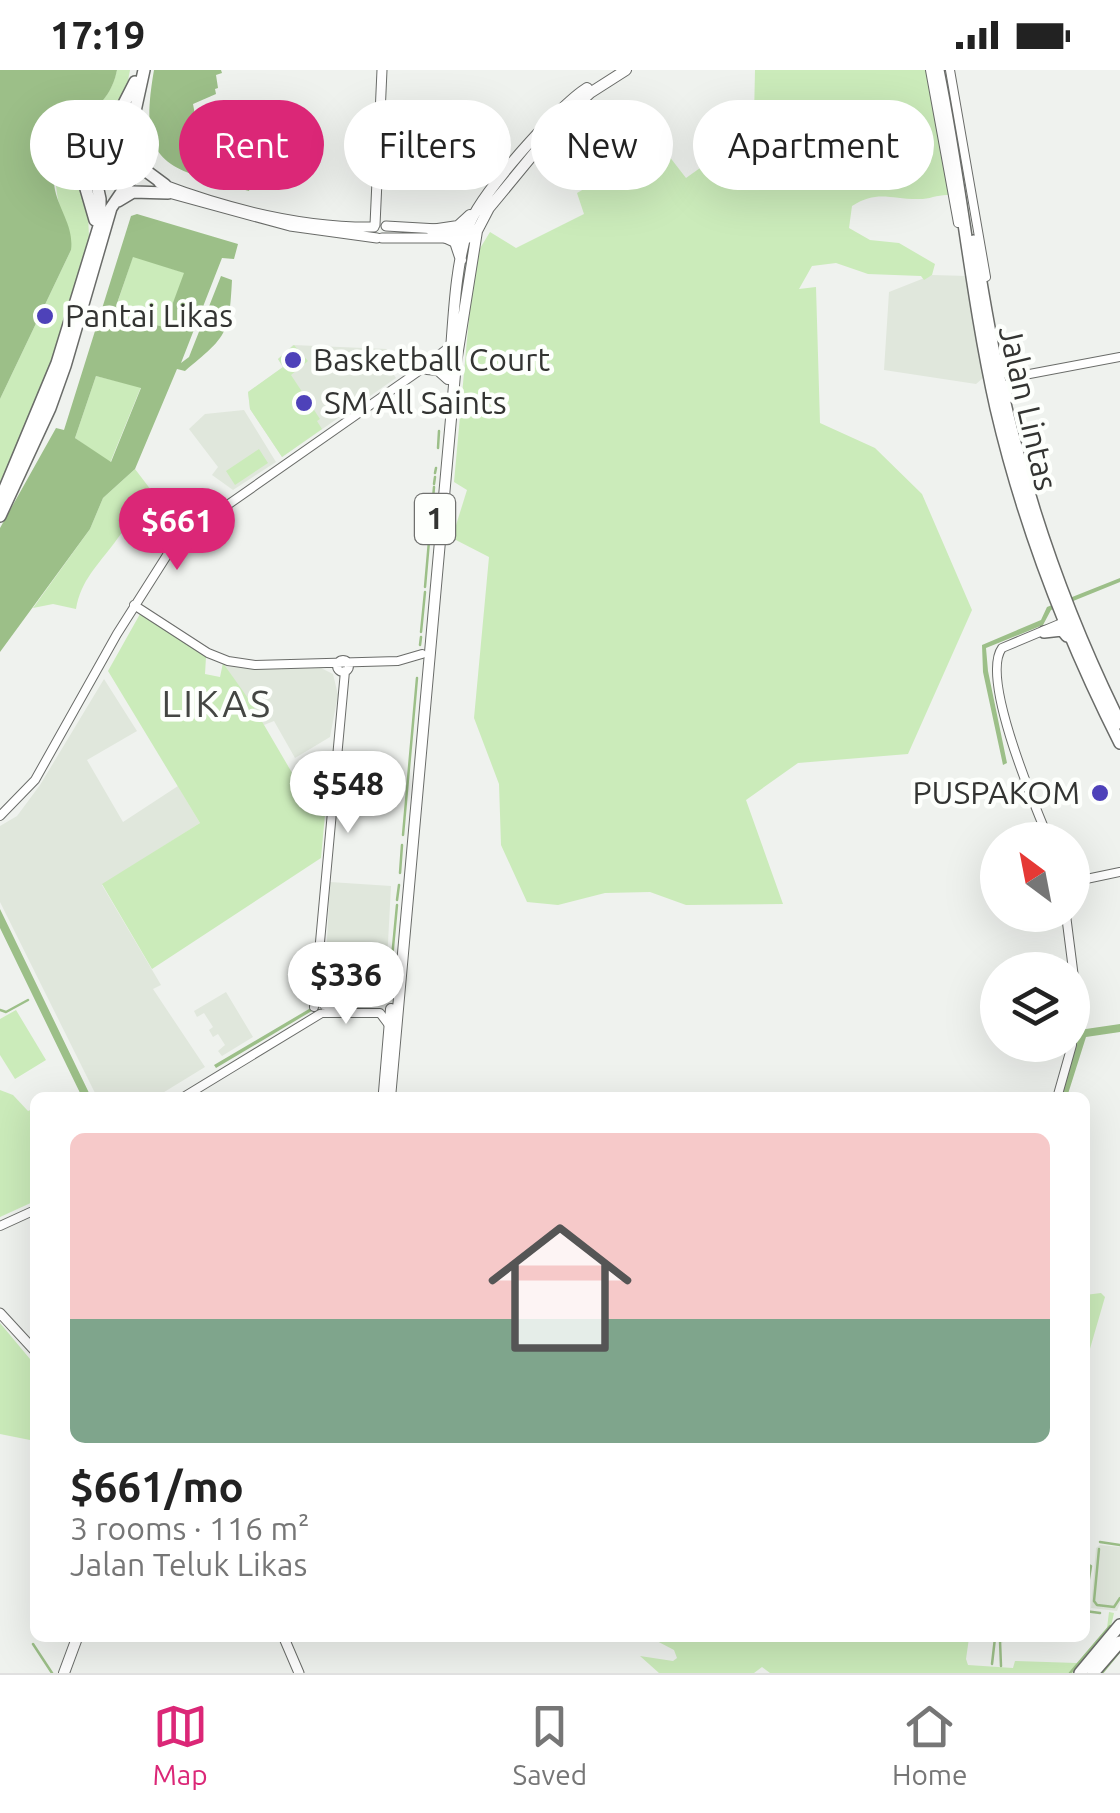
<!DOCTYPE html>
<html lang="en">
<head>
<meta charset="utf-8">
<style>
	body { margin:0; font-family:Ubuntu,sans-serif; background:#f2f2f2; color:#222; height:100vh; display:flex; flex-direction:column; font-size:38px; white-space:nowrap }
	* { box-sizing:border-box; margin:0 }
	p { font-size:32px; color:#767676 }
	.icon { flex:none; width:55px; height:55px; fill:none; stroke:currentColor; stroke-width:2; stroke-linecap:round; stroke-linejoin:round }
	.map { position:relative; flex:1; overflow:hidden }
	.panel { position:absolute; left:30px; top:1022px; width:1060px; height:550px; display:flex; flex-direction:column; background:#fff; border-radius:15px; box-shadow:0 10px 40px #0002 }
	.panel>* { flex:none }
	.top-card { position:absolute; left:30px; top:30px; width:1060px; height:90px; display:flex; gap:20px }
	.needle { width:65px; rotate:328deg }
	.fabs { position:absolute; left:980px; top:752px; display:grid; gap:20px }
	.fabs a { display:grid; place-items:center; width:110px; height:110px; border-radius:50%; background:#fff; box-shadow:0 10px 40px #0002; font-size:50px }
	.price { position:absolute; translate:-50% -85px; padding:0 22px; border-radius:35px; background:#fff; color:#222; font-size:32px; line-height:65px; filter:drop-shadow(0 2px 5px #0008) }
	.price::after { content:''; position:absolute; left:50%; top:60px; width:30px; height:22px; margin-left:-15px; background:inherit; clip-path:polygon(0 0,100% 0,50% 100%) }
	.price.active { background:#db2777; color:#fff }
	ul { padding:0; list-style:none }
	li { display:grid; align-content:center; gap:20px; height:530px; padding:0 40px }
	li+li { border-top:2px solid #e0e0e0 }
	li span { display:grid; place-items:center; height:310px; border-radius:15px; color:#555 }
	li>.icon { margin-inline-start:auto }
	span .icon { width:180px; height:180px; fill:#fffc; stroke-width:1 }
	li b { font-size:42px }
	.pill { padding:0 35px; border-radius:45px; background:#fff; box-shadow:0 10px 40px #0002; font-size:35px; line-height:90px }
	.pill.active { background:#db2777; color:#fff }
	.status { display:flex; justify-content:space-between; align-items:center; height:70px; padding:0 50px; background:#fff; direction:ltr }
	.status svg { height:28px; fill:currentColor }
	.menu { display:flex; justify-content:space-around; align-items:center; height:140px; border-top:2px solid #e0e0e0; background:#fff; font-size:28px; color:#767676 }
	.menu a { display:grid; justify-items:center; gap:5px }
	.menu .active { color:#db2777 }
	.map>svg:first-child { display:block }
	.built { fill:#e0e7dc }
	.green { fill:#cbebba }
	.water { fill:#9cbf88; fill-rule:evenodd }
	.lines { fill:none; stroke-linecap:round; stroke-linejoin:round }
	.stream { stroke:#9cbf88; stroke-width:2.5 }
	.tertiary-casing { stroke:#6a6c69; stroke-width:10 }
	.secondary-casing { stroke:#6a6c69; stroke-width:11 }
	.primary-casing { stroke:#6a6c69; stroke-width:12 }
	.trunk-casing { stroke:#6a6c69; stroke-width:14 }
	.tertiary { stroke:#fff; stroke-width:8 }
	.secondary { stroke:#fff; stroke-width:9 }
	.primary { stroke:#fff; stroke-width:10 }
	.trunk { stroke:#fff; stroke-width:11 }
	.poi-dot { fill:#4e42b9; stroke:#fdfffc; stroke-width:4 }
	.labels { text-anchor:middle; stroke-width:9; stroke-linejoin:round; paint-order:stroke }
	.shield { fill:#fdfffc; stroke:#70716f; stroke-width:2.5 }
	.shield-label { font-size:30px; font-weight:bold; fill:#333432 }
	.poi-label { font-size:32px; fill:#333432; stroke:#fdfffc; text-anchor:start }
	.street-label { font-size:32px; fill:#333432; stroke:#fdfffc }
	.quarter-label { font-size:38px; letter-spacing:2.5px; fill:#444643; stroke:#fdfffc }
</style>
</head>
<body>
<div class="status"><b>17:19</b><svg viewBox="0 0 49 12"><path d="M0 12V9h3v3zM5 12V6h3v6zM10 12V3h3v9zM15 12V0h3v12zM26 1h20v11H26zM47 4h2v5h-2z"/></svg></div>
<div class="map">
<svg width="1120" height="1603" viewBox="0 0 1120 1603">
	<rect width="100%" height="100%" fill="#eff2ee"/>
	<path class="built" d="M932,205L968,206L985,299L983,308L976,314L884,300L889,222Z
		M293,275L387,279V288L384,290L396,308L282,387L250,339L248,322L283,297L278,289Z
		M244,340L276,392L233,420L212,405L218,397L189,359L205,344Z
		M223,593L273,599L321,598L333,604L338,625L330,667L295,688L274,651L264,655Z
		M104,609L137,661L87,690L123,752L178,716L200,753L102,815L161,915L153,919L205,997L156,1027H97L0,832V756L17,746L40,715Z
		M330,812L391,816L385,929L324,927Z
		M226,922L253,967L222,986L218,981L225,975L218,964L213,967L209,960L213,957L204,943L197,947L194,941Z
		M1100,1475L1120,1477V1533L1117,1541L1091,1538L1096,1478Z"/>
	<path class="green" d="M117,0H130L126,21L103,63L84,79L78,91V109L88,142L89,168L53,287L0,418V329L71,180C61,142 39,86 76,54C97,35 110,30 117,0Z
		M755,0H927L949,125C938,124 928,130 917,129C890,129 877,120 852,136L849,158L870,170L899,173L935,194L932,205L924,210L921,206L868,204L836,193L812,196L799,219L816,217L820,353L875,378L922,424L972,540L908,684L798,693L746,730L783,834L686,835L650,822L605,823L558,835L527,832L501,775L499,714L474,648L489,487L452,468L467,420L454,412L470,237L479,180L490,162L516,178L584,144L577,123L615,101L620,91L654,76L662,77L686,108L752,61C752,74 751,90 766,94L754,47Z
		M97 102a15 15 0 1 1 30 0a15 15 0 1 1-30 0Z
		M133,186L185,203L164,257L113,246Z
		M294,275L308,291L291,305L320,349L317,351L322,359L282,387L250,339L248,322L283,297L278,289Z
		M96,306L141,317L110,393L75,368Z
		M259,379L268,393L235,415L226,401Z
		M135,399L151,420C139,437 128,455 115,472C98,495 81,510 76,539L53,534L33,538L90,459L103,428Z
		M140,544L206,587L205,604L220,607L223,593L250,631L305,725L328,712L321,788L152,899L102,814L200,753L108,601Z
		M16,940L46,990L15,1009L0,985V949Z
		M0,1020L13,1025L28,1041L33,1039L35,1043V1131L0,1147Z
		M1101,1223L1105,1227L1085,1296V1225Z
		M0,1253L35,1295V1371L0,1364Z
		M1109,1542L1114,1543L1110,1561L1073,1603H770L762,1597L754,1603H659L640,1586L673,1591L677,1588L674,1580L651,1568H969L966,1589L968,1595L1013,1598L1015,1591L1077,1593L1107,1558Z"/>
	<path class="water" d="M0,0H117C108,45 72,43 61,81C57,93 52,108 55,120C60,142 74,157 71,180L0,329Z
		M154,0H221L222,3L216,5L218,18L215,19L216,24L193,34L199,66H227L228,71L235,70L243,82L259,83L249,121C166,97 137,98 154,0Z
		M137,144L238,174L234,189L222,188L181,293L189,287L221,206L232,210C229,265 227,266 185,301L177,299L135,399L103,428L90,459L0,582V458L56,358L64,360L131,146ZM133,187L184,203L164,257L113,245ZM96,306L141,318L111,392L75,368Z
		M1120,508V512L1051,540L1043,555L986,578L988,601L1007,693L1003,695L983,602L982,575L1041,550L1047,537Z
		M0,839L91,1027H82L0,858Z
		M326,929L376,931L327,932L216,998L214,995Z
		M1120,954V962L1086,967L1067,1027L1059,1028L1079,960Z"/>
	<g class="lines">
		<path class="stream" d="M438,378L439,361
			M435,403L436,398
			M434,414L435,407
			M433,429L434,417
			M432,438V434
			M429,467L432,442
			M425,517L429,471
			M421,562L425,522
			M420,575L421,567
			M403,765L417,608
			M400,803L402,775
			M397,830L399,815
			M376,932L388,930L397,835
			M0,940L6,942L28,930
			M1100,1472L1120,1475
			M1099,1479L1094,1531L1097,1535L1114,1537L1120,1528
			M1085,1493L1091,1496L1085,1533
			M1085,1541L1100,1543
			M33,1574L52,1603
			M992,1594L995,1568
			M1001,1596L1000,1571L1015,1570
			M1070,1603L1110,1556
			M1102,1603L1120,1581"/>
		<g class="tertiary-casing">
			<path id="tertiary" d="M930,0L958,153
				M950,0L986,207
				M1019,306L1120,287
				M134,535L208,583L228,591L255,595L398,591L422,584
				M337 596a6 6 0 1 1 12 0a6 6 0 1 1-12 0Z
				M0,746L35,710L117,564L176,471L429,294L438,291L456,293
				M1049,770C1035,736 980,608 1002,578L1064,552
				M1072,812L1120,802
				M1066,845L1078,939L1072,971
				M324,935L344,938
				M314,937L345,601
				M324,943H380L389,955
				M182,1028L320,944
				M1057,1028L1072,975
				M0,1156L35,1140"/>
		</g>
		<g class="secondary-casing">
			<path id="secondary" d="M159,113C225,138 303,158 374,157
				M165,122L290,156L377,168
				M375,155L382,0
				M386,156L473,161
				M382,168H469
				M0,1243L35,1281
				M284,1568L299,1603"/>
		</g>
		<g class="primary-casing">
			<path id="primary" d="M431,160L458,156L470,145
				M442,166L455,172L461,190
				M451,280C454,240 456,195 468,158C478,126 558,36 587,18
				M429,294L451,277
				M427,299L438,300L448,309
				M384,1022L391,939
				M390,1028L456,293L477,161L489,138L564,47L590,23L626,0
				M64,1603L77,1568"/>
		</g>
		<g class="trunk-casing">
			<path id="trunk" d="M938,0C961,112 971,226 996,338C1023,454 1066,566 1120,673
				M105,83L118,68L129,38
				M133,85L142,98L165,115
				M128,90V73L144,0
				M118,131L133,122L168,123
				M95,150L84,112L85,95L89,84L109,63L135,12
				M974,171C983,223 991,277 1004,329C1030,441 1069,550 1120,653
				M998,290L1004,301L1019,306L1006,318V329
				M0,430L57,293L100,153V129L93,97L103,85L115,82L129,91L130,110L111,138L65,296L50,338L0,446
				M1044,562L1062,560L1067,566
				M1080,1603L1120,1555
				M1093,1603L1120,1572"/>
		</g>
		<use href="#tertiary" class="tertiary"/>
		<use href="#secondary" class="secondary"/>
		<use href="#primary" class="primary"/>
		<use href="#trunk" class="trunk"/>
	</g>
	<g class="poi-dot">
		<circle cx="45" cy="246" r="10"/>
		<circle cx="293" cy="290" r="10"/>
		<circle cx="304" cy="333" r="10"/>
		<circle cx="1100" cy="723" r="10"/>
	</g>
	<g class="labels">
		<rect class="shield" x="415" y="424" width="40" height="50" rx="8"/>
		<g class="shield-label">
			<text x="435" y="459">1</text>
		</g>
		<g class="poi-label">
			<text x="65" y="257">Pantai Likas</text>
			<text x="313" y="301">Basketball Court</text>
			<text x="324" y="344">SM All Saints</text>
			<text x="1080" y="734" text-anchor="end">PUSPAKOM</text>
		</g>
		<g class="street-label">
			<text transform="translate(1028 338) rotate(77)" y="11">Jalan Lintas</text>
		</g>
		<g class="quarter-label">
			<text x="217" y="647">LIKAS</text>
		</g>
	</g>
</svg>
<div class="fabs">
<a><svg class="needle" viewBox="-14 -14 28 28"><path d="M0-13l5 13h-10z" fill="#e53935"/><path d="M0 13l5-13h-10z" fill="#767676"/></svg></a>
<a><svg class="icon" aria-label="layers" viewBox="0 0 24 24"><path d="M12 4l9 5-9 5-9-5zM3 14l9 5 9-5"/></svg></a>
</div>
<b class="price active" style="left:177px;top:503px">$661</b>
<b class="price" style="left:348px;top:766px">$548</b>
<b class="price" style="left:346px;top:957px">$336</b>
<div class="top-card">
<a class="pill">Buy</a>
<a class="pill active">Rent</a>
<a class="pill">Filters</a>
<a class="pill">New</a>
<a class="pill">Apartment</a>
</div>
<section class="panel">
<ul>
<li><span style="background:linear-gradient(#f6c9c9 60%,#7fa58c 0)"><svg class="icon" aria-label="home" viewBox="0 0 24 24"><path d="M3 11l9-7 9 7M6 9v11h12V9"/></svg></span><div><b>$661/mo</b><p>3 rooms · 116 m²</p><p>Jalan Teluk Likas</p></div></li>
</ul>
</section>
</div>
<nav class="menu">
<a class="active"><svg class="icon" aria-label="map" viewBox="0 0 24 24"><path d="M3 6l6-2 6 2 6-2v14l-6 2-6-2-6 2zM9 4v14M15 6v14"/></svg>Map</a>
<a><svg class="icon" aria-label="saved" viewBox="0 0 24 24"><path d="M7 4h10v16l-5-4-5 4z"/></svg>Saved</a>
<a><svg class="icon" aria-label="home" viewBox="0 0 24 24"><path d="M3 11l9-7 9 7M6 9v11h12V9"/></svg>Home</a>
</nav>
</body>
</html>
